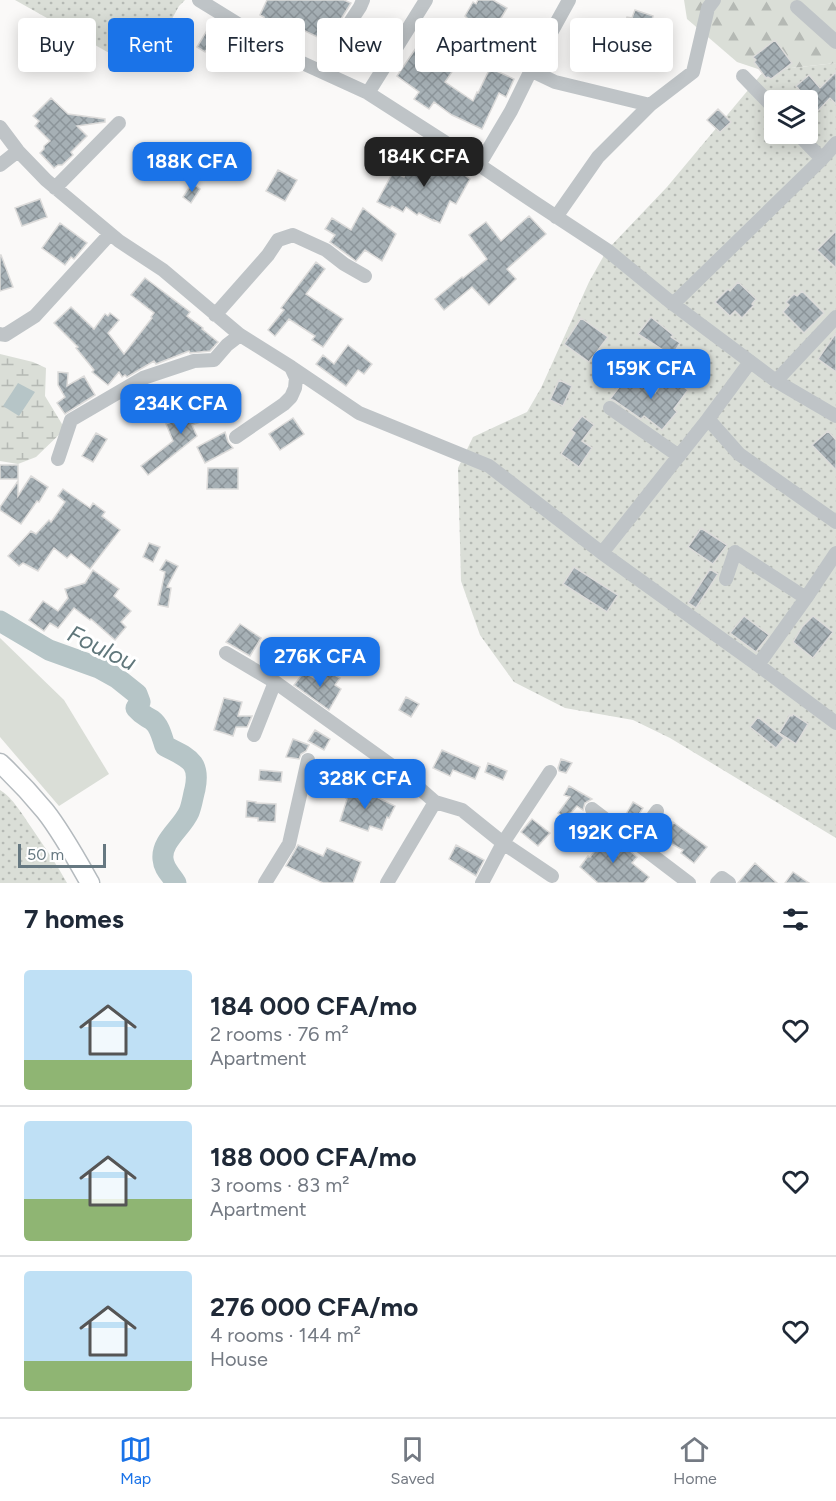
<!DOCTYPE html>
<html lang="en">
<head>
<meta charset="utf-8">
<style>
	body { margin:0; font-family:Figtree,sans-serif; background:#f2f2f3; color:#1f2937; height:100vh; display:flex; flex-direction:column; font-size:22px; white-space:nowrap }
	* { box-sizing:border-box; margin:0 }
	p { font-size:20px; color:#747a83 }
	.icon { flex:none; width:33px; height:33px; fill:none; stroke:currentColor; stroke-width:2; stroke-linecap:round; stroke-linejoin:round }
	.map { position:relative; height:883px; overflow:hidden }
	.sheet { display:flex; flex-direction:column; background:#fff; flex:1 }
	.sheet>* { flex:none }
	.hud { position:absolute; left:18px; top:18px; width:801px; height:54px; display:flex; gap:12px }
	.controls { position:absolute; left:764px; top:90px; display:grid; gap:12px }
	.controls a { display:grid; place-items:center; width:54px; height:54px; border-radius:6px; background:#fff; box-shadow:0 3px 15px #0003; font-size:30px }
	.scale { position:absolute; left:18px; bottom:15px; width:88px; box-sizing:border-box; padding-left:6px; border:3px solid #667881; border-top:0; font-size:16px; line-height:21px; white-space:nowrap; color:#667881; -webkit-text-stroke:4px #fff; paint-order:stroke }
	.price { position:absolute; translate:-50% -51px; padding:0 14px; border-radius:12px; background:#1a73e8; color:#fff; font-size:20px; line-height:39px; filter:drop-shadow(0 2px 3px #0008) }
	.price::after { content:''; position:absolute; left:50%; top:36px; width:18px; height:14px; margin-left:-9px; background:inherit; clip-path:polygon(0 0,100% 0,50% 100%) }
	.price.active { background:#222; color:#fff }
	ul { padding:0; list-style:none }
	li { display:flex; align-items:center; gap:18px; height:150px; padding:0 24px }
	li+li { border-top:2px solid #e0e1e3 }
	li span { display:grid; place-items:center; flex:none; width:168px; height:120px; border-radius:6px; color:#555 }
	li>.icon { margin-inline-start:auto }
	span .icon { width:72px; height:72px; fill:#fffc; stroke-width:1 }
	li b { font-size:26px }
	h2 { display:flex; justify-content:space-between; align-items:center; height:72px; padding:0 24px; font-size:26px }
	.tag { padding:0 21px; border-radius:6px; background:#fff; box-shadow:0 3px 15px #0003; font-size:21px; line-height:54px }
	.tag.active { background:#1a73e8; color:#fff }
	.dock { display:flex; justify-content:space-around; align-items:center; height:84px; border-top:2px solid #e0e1e3; background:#fff; font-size:16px; color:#747a83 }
	.dock a { display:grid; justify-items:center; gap:3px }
	.dock .active { color:#1a73e8 }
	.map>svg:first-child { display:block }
	.grass { fill:url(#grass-dots); fill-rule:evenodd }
	.forest { fill:url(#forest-firs) }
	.wetland { fill:url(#wetland-marsh) }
	.pitch { fill:#daded7 }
	.water { fill:#b6c5c7 }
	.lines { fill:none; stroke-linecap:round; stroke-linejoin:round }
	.river { stroke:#b6c5c7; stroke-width:21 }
	.building { fill:url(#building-cross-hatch); stroke:#dcdbda; stroke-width:1.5 }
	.secondary-casing { stroke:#b4babe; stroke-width:21 }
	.street { stroke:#bfc4c7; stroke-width:14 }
	.secondary { stroke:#fff; stroke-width:18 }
	.labels { text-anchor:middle; stroke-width:6; stroke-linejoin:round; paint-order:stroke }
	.water-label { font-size:24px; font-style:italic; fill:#60777b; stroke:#fff }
</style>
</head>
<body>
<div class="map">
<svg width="836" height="883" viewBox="0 0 836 883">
	<defs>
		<pattern id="grass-dots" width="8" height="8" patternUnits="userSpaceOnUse" patternTransform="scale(1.5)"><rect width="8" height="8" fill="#daded7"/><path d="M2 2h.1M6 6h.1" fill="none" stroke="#b5b9b4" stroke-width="1.8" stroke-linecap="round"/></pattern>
		<pattern id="forest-firs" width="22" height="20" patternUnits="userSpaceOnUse" patternTransform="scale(1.5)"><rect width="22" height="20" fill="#daded7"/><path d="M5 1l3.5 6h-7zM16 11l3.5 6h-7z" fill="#b5b9b4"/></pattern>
		<pattern id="wetland-marsh" width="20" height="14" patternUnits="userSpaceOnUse" patternTransform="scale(1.5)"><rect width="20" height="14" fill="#daded7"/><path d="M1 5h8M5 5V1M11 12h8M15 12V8" fill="none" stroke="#b5b9b4"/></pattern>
		<pattern id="building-cross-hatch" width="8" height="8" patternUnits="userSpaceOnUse" patternTransform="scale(1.5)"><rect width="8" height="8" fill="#a6b0b5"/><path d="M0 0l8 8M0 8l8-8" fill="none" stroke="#8b9499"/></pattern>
	</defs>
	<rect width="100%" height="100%" fill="#faf9f8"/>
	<path class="grass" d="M15,0H185L179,6L143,72Z
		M836,63V838L670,738L633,720L565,708L514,682L480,635L461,581L458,468L473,437L527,412L541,388L589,282L607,250L667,187L764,71ZM774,100H807V134H774Z
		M0,790C13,798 22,814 31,827C43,845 56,863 67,883H0Z"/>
	<path class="forest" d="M684,0H836V63L764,71L737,62L687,19Z"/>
	<path class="wetland" d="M0,354L33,362L46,368L45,396L65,429L36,457L18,464L0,461Z"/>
	<path class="pitch" d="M0,638L64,700L109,774L59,806L0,737Z"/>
	<path class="water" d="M18,383L35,392L19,416L3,406Z"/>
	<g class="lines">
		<path class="river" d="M0,621L49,650L99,668L117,678L137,694L140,702L136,708C143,716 144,715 152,720C160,726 162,737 165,746C187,758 201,760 195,789C193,796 192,805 189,812C182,828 161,841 163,859C164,870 171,874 176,883"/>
	</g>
	<path class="building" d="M267,0H344L351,3L325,45L322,43L324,40L299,28L291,45L277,38L280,31L265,23L264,17L260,15Z
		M478,0H493L507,8L488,40L467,27L470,23L466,20L467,18L465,16L473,2L476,4Z
		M635,10L653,16L652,20L664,23L659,46L647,43L648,40L627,34L629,29L624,28L627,17L632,18Z
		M220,24L250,42L240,58L212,41L205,52L197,47L209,27L215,31Z
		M357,27L388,44L383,52L376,48L366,66L341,53Z
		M422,35L435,42L460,60L445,82L473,101L477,92L478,93L490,68L514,79L506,97L499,93L482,129L452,115L434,102L429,109L414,99L419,92L397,76L418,45L417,44Z
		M775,40L792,63L771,79L768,77L766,78L754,62L756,60L753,57Z
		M836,72V104L830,98L815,114L807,106V99L796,86L809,75L820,88Z
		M51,98L68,114L105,119V122L77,126L87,136L71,152L73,155L62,165H58L54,168L40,153L44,149V146L50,141L35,126L39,121L33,116Z
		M718,109L731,122L720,132L707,120Z
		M418,147L436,155L431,165L446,175L453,166L470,179L456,204L450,201L440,223L434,220V221L419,213L417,215L406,207L403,212L392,206L390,208L377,202L393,172L404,177Z
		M278,170L297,180L285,201L266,191Z
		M192,183L200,189L191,203L183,197Z
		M40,199L47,217L22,226L15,208Z
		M363,208L396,234L382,261L365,250L356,261L330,242L335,235L325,229L332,218L351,230Z
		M529,216L546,234L507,269L516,279L489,305L472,287L444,310L435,299L462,277L463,278L487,259L469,235L486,222L501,241Z
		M60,223L87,243L74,259L71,257L65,265L42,248Z
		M836,231V268L817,250Z
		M0,255H1L13,287L0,291Z
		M316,262L325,269L306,294L343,319L323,347L312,340L315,336L289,319L275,336L268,330L284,310L281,308Z
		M145,278L190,312L187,316L203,328L202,329L218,342L210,351L190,353L189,351L156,364L154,361L127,377L125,375L122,377L119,372L108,385L92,372L94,370L76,348L78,347L54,323L71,307L94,329L105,314L108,316L110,313L119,320L108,333L124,354L152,318L151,317L154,313L131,295Z
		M738,282L756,299L752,304L754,305L742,318L735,311L730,316L715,302L728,289L730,291Z
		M802,291L824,313L804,333L783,312L789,305L786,302L794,294L797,296Z
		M651,317L673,335L671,337L680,343L672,356L638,334Z
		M581,318L608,337L589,362L564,344Z
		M836,333V372L818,359Z
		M348,345L372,364L364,374L358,370L346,386L316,364L323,355L334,364Z
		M58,372L68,373L67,386L84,376L95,395L65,414L57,403L65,397L58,385Z
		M630,373L655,393L668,375L688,390L674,409L677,412L662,430L644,416L641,419L615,401L610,399Z
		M559,380L572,386L563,406L550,400Z
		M214,401L219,415L192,425L197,436L148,475L141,466L173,441L166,424L200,410L199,407Z
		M582,416L594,425L582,441L592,448L579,467L561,454L575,433L571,430Z
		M293,418L304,434L280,450L269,434Z
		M828,431L836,440V470L812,445Z
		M225,432L228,442L233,448L205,463L197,447Z
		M96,433L107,439L93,462L82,456Z
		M0,465H18V479H0Z
		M208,468H238V489H207Z
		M31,476L48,487L39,502L37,501L21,524L0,510V507L18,481V496Z
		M63,489L90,508L93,503L105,512L102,516L120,530L90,569L71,554L67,558L54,548L38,571L23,563L19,566L8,556L31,531L36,534L49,520L51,522L65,502L58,496Z
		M701,528L727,545L713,564L688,547Z
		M149,543L160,547L153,562L143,557Z
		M166,560L178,566L167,587L171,588L168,607L158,605L165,572L160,570Z
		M574,567L618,595L607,612L563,584Z
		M710,569L718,574L696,608L688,603Z
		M93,570L119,589L114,596L131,611L121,622L126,627L115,640L91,619L90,620L74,608L58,628L50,623L44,631L29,620L43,601L58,611L68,598L65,589L85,583Z
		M744,616L769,635L756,652L730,633Z
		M813,616L833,632L813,658L793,642L802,627Z
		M240,624L261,638L250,656L226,642Z
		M328,671L340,678L335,685L341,689L329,710L294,685L304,672L321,682Z
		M406,697L419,704L411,717L399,710Z
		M224,698L242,702L238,716H252L247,727H236L233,736L214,730Z
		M793,714L808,724L796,744L779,733L790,715L792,716Z
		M758,717L784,738L776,748L750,727Z
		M315,730L330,739L324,750L308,741Z
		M293,739L309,745L306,751L301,754L299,759L286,757Z
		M442,750L480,767L475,779L453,770L450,776L433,768Z
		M561,759L572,763L566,773L559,771L558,768Z
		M488,763L507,771L503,780L485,772Z
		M260,770L282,772L281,782L259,780Z
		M350,784L395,806L389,818L387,817L382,830L370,826L368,831L340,821L347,799L343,796Z
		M569,786L592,799L585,803L583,810L577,806L566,819L558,813L570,797L564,795Z
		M247,801L256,802V803L276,804L275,822L258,821V818L246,817Z
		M633,802L643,808L634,822L625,816Z
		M532,819L550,833L538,846L521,832Z
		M673,822L707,847L694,863L681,853L683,850L664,840Z
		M609,833L637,857L632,863L649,877L644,883H598L580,867L588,856L590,857Z
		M298,845L323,856L327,848L361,862L353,883H323L286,866Z
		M456,845L484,860L476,876L449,859Z
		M755,863L777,883H738Z
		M793,872L809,883H785Z"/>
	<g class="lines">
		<g class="secondary-casing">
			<path id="secondary" d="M0,763C16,778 31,794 45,811C61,831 77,860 90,883"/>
		</g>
		<path class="street" d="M199,0L298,61L368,93L460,152L534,202L607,250L673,304L776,381L836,416
			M797,7L836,42
			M321,71L337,42L360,7L363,0
			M532,71L555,82L650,105
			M743,76L774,108
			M368,93L426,0
			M0,127L18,151L46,180L119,241L163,270L240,335L291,367L296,378L295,388L291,397L284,404L236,437
			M798,134L822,159
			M0,165L18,151
			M479,165L511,111L537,58L569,0
			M55,188L119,123
			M556,217L598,157L650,105L693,72L708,8L714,0
			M673,304L822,159L836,143
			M215,315L268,255L278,240L293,235L326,250L344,264L365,276
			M0,334L5,335L35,316L110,234
			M291,367L359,413L489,466L602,553L758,665L836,723
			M776,381L836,317
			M610,408L679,456
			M708,419L739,454L836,522
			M58,459L71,420L143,378L194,361L214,360L227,345L240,335
			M602,553L708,419L750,362
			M726,579L735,552L806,598
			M226,653L275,682L402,773L435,802L387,883
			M758,665L806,598L836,553
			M254,735L275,682
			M435,802L462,810L503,843L552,876
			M592,809L635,842
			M657,811L635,842L689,883
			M265,883L289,844L308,760
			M482,883L503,843L550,772
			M717,883L722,878L729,883"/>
		<use href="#secondary" class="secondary"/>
	</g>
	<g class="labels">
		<g class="water-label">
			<text transform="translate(102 648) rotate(26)" y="8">Foulou</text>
		</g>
	</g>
</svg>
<div class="controls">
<a><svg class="icon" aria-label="layers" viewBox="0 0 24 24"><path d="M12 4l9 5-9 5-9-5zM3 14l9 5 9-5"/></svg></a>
</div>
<div class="scale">50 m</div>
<b class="price active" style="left:424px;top:188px">184K CFA</b>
<b class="price" style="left:192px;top:193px">188K CFA</b>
<b class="price" style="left:651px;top:400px">159K CFA</b>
<b class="price" style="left:181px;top:435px">234K CFA</b>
<b class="price" style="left:320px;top:688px">276K CFA</b>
<b class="price" style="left:365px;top:810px">328K CFA</b>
<b class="price" style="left:613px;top:864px">192K CFA</b>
<div class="hud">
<a class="tag">Buy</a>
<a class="tag active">Rent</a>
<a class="tag">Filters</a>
<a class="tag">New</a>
<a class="tag">Apartment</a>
<a class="tag">House</a>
</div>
</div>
<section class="sheet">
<h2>7 homes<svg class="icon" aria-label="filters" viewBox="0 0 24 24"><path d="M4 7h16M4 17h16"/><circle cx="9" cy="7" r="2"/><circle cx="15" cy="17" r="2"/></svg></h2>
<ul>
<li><span style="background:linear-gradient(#bfe0f5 75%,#8fb573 0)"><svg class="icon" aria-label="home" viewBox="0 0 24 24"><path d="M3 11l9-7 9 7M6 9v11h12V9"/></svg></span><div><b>184 000 CFA/mo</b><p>2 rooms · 76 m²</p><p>Apartment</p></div><svg class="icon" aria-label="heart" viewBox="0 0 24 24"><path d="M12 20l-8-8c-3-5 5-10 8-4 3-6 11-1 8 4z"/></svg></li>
<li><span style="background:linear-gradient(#bfe0f5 65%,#8fb573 0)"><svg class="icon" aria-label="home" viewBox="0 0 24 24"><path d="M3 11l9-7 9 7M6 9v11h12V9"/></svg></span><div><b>188 000 CFA/mo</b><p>3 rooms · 83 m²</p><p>Apartment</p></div><svg class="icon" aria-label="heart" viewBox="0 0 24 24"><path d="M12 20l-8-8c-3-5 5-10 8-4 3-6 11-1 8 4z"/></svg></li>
<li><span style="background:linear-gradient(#bfe0f5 75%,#8fb573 0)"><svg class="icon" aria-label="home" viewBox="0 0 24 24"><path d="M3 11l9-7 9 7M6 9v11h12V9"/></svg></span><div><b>276 000 CFA/mo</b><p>4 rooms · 144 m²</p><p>House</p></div><svg class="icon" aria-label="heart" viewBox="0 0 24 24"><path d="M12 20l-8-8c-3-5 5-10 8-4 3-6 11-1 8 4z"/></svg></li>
</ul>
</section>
<nav class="dock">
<a class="active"><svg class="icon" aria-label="map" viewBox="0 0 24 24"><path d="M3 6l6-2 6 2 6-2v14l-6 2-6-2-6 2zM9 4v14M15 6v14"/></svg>Map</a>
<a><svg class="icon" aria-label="saved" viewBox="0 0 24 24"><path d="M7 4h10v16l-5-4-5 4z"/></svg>Saved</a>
<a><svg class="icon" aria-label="home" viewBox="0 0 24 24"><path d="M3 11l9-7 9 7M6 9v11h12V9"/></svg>Home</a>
</nav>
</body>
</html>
